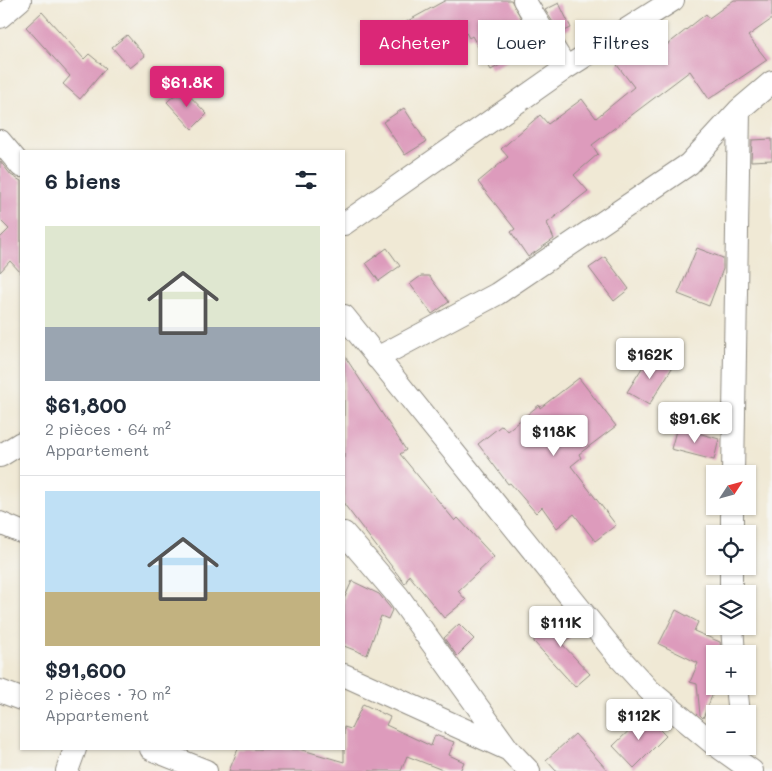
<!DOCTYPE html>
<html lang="fr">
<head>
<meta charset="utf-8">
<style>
	body { margin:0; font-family:Mali,sans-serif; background:#f6f6f7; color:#1f2937; height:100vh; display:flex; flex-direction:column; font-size:19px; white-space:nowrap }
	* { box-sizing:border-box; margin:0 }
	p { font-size:16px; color:#747a83 }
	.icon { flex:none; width:28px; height:28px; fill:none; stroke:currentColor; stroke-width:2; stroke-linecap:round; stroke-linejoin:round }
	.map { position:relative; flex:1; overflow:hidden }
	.drawer { position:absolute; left:20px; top:150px; width:325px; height:600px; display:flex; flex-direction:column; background:#fff; border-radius:0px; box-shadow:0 1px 4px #0004 }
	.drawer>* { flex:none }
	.hud { position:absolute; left:360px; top:20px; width:336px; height:45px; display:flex; gap:10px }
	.needle { width:32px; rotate:54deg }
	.controls { position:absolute; left:706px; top:465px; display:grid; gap:10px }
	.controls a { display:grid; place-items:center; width:50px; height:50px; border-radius:0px; background:#fff; box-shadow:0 1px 4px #0004; font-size:25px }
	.price { position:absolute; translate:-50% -42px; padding:0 11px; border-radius:5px; background:#fff; color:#222; font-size:16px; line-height:32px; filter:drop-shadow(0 1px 2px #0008) }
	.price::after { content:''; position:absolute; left:50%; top:30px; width:15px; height:11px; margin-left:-8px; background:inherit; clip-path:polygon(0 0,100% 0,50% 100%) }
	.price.selected { background:#db2777; color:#fff }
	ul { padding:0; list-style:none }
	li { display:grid; align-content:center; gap:10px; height:265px; padding:0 25px }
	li+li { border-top:1px solid #e0e1e3 }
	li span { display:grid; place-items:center; height:155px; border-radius:0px; color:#555 }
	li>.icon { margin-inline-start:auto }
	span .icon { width:90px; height:90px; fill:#fffc; stroke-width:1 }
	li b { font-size:21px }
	h2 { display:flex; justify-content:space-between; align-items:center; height:60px; padding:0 25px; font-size:21px }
	.tag { padding:0 18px; border-radius:0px; background:#fff; box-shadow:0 1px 4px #0004; font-size:18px; line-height:45px }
	.tag.selected { background:#db2777; color:#fff }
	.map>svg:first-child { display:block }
	.building { fill:#dd9bbc }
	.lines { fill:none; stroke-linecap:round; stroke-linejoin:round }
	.minor-casing { stroke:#8e8a80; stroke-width:24 }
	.minor { stroke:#fff; stroke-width:22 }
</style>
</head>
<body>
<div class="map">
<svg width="772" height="771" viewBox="0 0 772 771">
	<rect width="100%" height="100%" fill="#f6f6f2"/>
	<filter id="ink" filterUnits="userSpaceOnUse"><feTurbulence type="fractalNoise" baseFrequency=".02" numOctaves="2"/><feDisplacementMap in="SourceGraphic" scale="10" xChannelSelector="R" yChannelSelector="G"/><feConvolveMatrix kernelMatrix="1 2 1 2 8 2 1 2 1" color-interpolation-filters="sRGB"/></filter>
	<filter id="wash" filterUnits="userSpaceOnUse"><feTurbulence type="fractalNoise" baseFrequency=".0096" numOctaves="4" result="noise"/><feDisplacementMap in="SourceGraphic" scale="20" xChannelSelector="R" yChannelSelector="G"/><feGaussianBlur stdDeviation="1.12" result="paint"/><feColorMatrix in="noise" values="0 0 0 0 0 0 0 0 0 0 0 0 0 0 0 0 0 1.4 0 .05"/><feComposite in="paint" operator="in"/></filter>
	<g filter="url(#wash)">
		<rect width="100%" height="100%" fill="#f0e9d5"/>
		<g id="blocks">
			<path class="building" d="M446,0H511L536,45L491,70L472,36L469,38L459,20L417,43L406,22Z
				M734,0H772V19L748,36L767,60L709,99L690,71L592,145L598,154L574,175L588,191L547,223L554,239L528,257L511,232L515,229L478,182L508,157L501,149L540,115L548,124L582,99L596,118L634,87L617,65L640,48L648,60L706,14L709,18Z
				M559,3L571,28L560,33L545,10Z
				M42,12L84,59L89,54L106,68L80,99L63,84L70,76L26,27Z
				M127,35L145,56L130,68L112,47Z
				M182,88L207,114L192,129L167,102Z
				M404,108L426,142L405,155L383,122Z
				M772,139V160L751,161L752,140Z
				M0,161L11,175L21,181V273L10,261L0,272V238L9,229L0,220Z
				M387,248L400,266L379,281L366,263Z
				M697,248L723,258V269L709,306L678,294Z
				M605,257L629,289L614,301L589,268Z
				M421,276H429L449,302L432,314L410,284Z
				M344,355L406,450L400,454L455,521L458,518L494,557L458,591L466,600L444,618L409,575L405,584L344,504Z
				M650,355L672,368L649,405L627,392Z
				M579,378L616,426L579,454L581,458L571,466L616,525L595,541L574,514L557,528L542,507L536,513L510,483L508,484L478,444L502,425L507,431L539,405L540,408Z
				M677,427L719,439L714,460L671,449Z
				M352,581L379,594L392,610L388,619L381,616L367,655L344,646V599Z
				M676,610L698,622L694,631L720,642L721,654H715L716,686L703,718L700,715L697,684L690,682L698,663L659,644Z
				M561,612L577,632L562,644L590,674L575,687L534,642V634Z
				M459,624L474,639L457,656L444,638Z
				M363,704L390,717L386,725L431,746L435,735L454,742L449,755L464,762L460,771H445L407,756L401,771H229L238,749H299L344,762V727L351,729Z
				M645,715L666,736L634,768L613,746Z
				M575,734L608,771H556L546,760Z"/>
		</g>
	</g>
	<g filter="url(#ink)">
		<use href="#blocks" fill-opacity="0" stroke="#8e8a80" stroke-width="1"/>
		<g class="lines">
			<g class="minor-casing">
				<path id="minor" d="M524,0L566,68
					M0,17L20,0
					M0,141L21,166
					M344,224L566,68L673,0
					M344,316L618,656L649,690L715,745
					M377,358L497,294L689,164L739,110L772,82
					M0,456L21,443
					M733,474L739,110
					M0,523L21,532
					M344,533L398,596L508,749L529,771
					M732,534V506
					M731,594V566
					M732,626L734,654
					M344,675L507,749
					M736,686L739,714
					M0,691L21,699
					M717,746L752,771
					M151,749L206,771
					M67,771L75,749"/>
			</g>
			<use href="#minor" class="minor"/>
		</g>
	</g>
</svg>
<div class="controls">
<a><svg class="needle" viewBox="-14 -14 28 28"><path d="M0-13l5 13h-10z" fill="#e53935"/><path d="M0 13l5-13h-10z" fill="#747a83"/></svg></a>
<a><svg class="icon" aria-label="locate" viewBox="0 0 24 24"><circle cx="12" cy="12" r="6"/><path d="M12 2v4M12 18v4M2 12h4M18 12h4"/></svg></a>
<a><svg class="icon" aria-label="layers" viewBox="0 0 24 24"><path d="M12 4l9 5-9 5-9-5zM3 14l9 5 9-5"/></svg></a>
<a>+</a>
<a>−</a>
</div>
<b class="price selected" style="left:187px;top:108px">$61.8K</b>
<b class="price" style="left:650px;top:380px">$162K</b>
<b class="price" style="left:695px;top:444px">$91.6K</b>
<b class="price" style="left:554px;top:457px">$118K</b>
<b class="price" style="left:561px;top:648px">$111K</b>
<b class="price" style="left:639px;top:741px">$112K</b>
<div class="hud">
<a class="tag selected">Acheter</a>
<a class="tag">Louer</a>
<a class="tag">Filtres</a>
</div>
<section class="drawer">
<h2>6 biens<svg class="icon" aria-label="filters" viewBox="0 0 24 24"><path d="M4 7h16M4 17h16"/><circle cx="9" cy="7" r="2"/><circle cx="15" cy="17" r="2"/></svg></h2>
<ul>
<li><span style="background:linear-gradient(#dfe7d0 65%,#9aa5b1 0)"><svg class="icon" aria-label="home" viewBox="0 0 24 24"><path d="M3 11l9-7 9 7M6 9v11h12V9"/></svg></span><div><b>$61,800</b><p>2 pièces · 64 m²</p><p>Appartement</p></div></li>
<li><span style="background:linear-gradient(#bfe0f5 65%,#c2b280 0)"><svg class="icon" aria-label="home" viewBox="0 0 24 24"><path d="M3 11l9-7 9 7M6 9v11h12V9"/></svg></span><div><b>$91,600</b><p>2 pièces · 70 m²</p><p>Appartement</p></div></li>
</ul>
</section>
</div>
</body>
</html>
